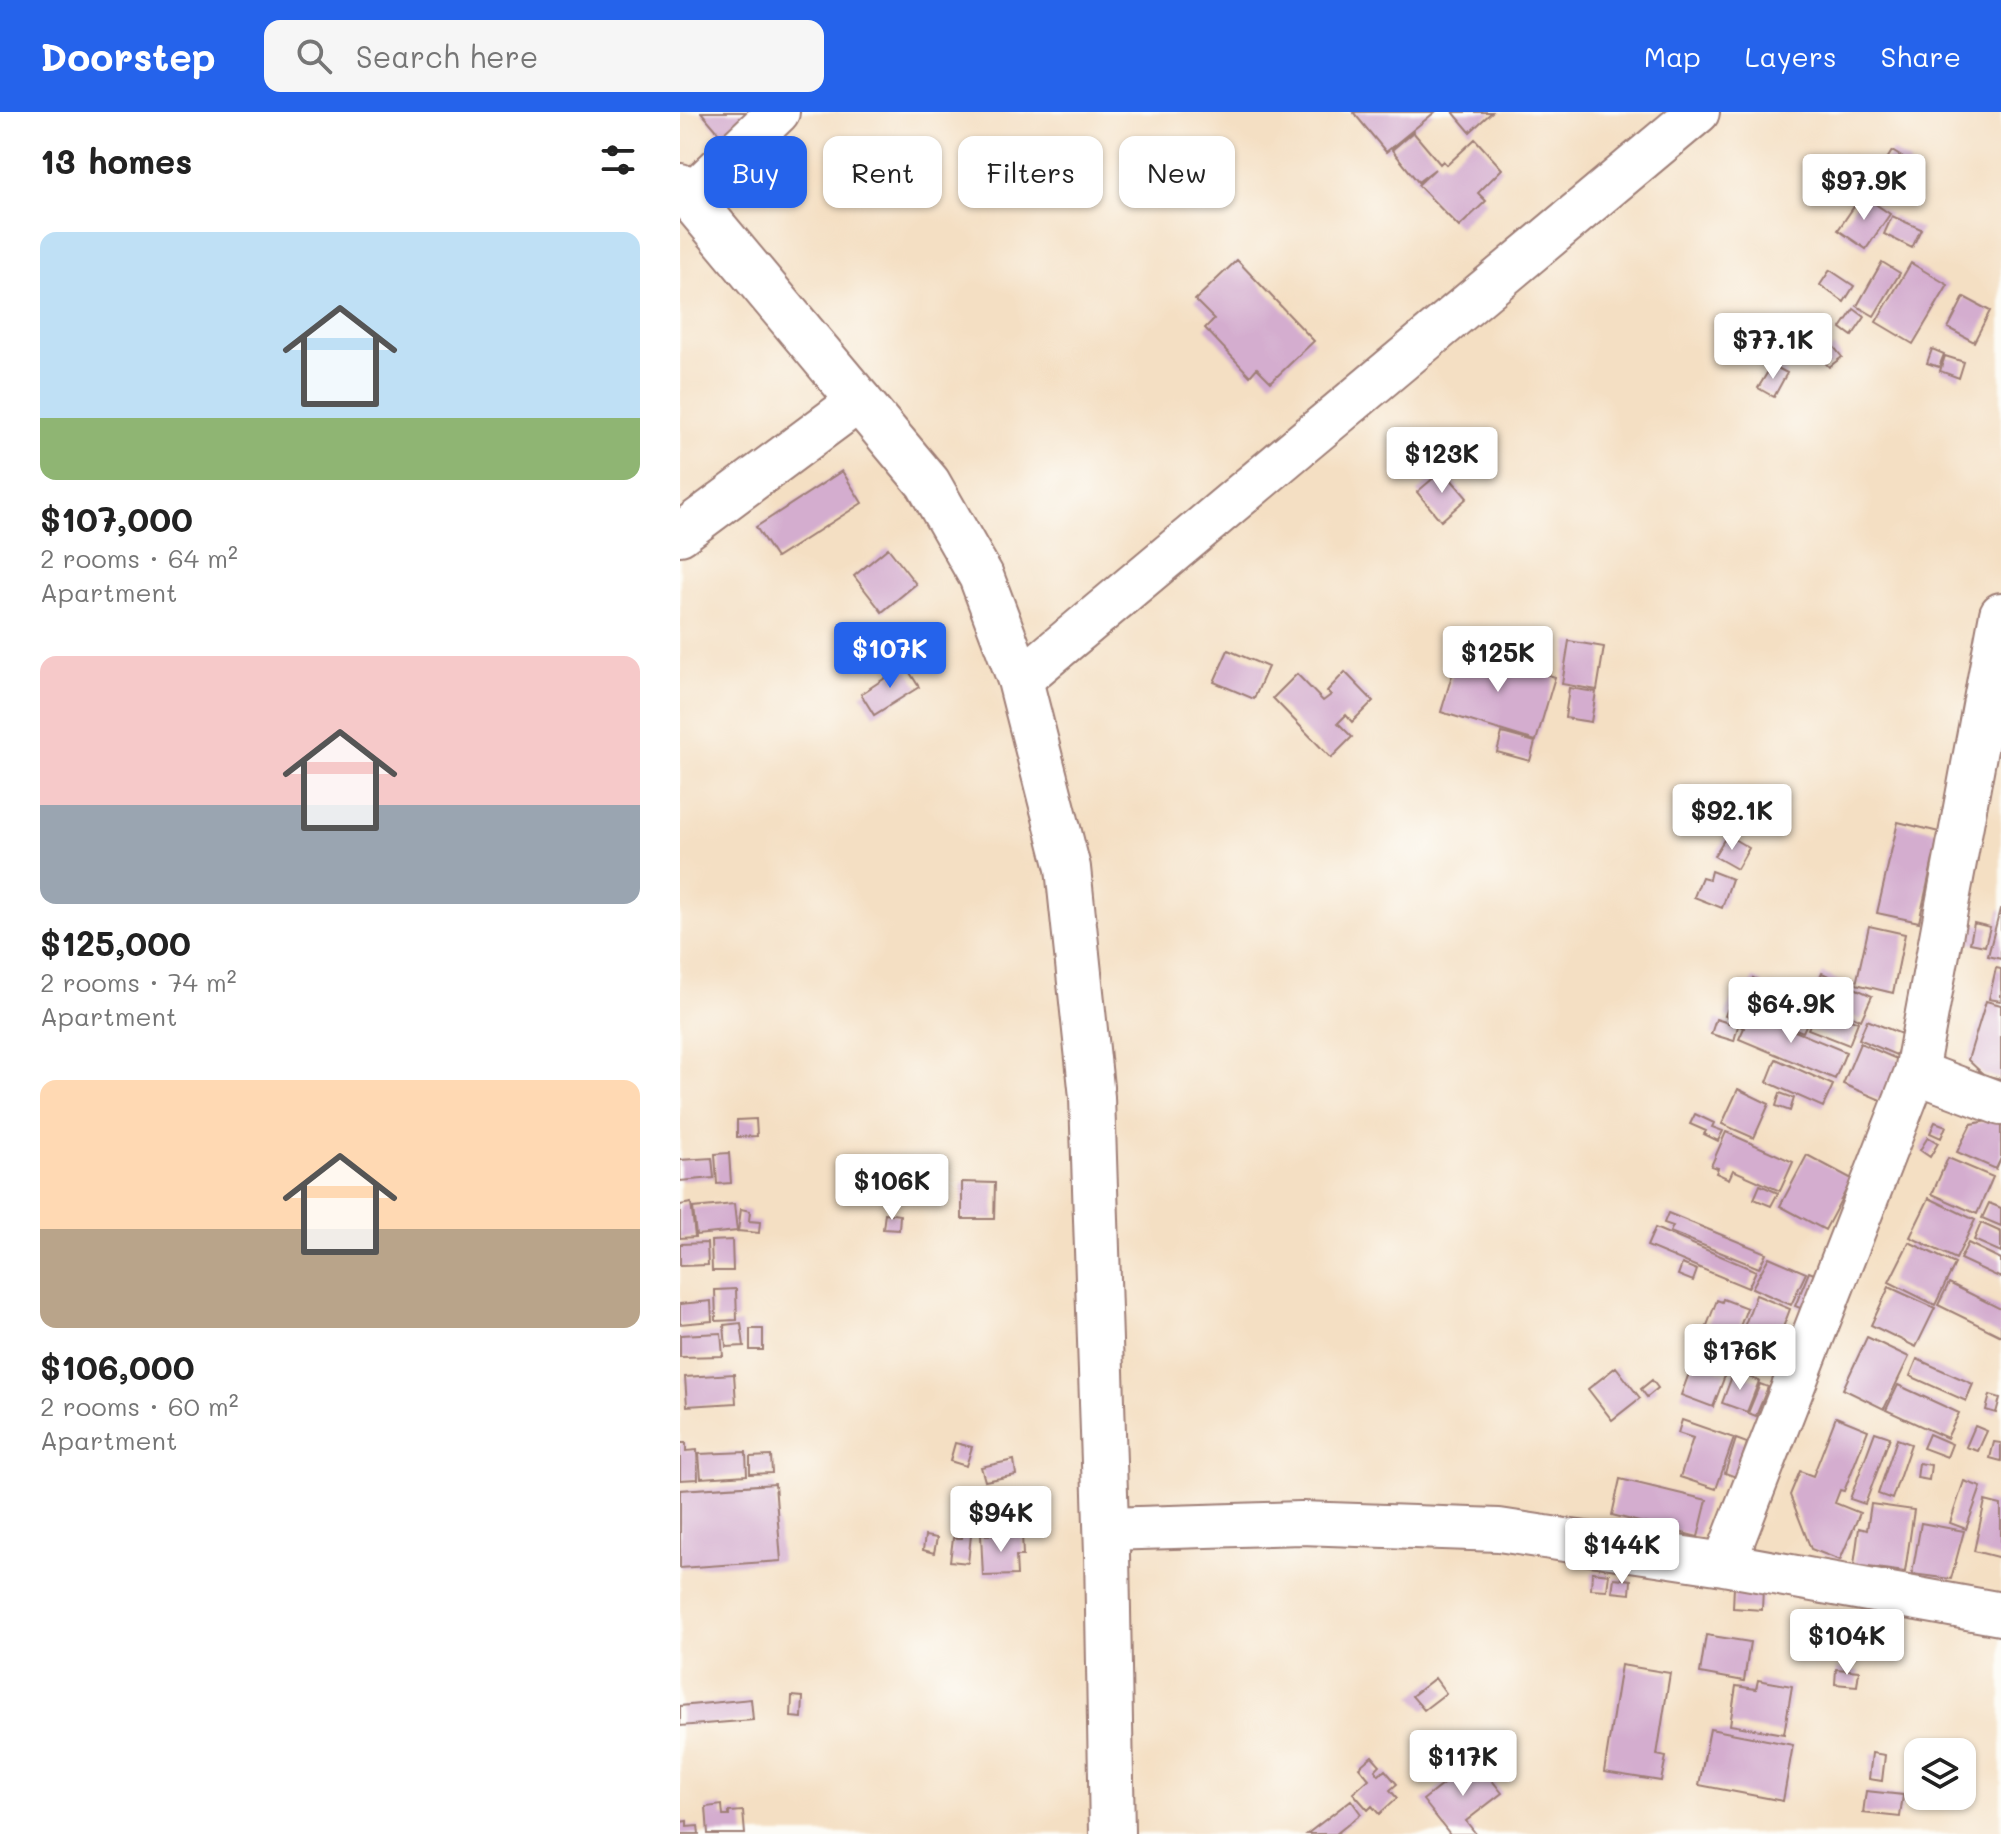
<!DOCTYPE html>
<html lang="en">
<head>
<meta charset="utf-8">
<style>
	body { margin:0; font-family:Mali,sans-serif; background:#f6f6f6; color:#222; height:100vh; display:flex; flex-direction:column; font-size:30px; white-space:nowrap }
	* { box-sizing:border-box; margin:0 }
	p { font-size:26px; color:#767676 }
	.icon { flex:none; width:44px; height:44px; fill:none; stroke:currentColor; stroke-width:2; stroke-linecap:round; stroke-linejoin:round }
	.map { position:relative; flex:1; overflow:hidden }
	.details { display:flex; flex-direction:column; background:#fff; width:680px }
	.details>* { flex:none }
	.top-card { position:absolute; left:24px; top:24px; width:760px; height:72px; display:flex; gap:16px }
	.buttons { position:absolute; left:1224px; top:1626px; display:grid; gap:16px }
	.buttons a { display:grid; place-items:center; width:72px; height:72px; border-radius:16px; background:#fff; box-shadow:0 2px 6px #0004; font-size:40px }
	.price { position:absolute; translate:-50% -68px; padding:0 18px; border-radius:8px; background:#fff; color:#222; font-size:26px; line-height:52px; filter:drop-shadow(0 2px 4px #0008) }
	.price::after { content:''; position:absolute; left:50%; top:48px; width:24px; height:18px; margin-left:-12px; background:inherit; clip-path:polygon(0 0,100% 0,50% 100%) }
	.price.on { background:#2563eb; color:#fff }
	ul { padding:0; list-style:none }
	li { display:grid; align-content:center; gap:16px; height:424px; padding:0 40px }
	li span { display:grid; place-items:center; height:248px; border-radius:16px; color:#555 }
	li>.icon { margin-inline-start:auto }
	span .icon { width:144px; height:144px; fill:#fffc; stroke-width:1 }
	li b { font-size:34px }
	h2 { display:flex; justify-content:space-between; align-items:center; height:96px; padding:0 40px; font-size:34px }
	.tag { padding:0 28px; border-radius:16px; background:#fff; box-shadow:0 2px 6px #0004; font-size:28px; line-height:72px }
	.tag.on { background:#2563eb; color:#fff }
	header { display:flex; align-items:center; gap:48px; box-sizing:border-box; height:112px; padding:0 40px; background:#2563eb; color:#fff }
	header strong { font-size:38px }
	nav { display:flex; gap:44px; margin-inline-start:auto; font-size:28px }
	.search { width:560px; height:72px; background:#f6f6f6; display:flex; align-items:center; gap:20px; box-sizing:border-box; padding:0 28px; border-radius:16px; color:#767676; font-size:30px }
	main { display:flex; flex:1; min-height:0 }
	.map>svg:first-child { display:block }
	.building { fill:#d4adcf }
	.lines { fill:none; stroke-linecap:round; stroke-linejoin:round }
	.minor-casing { stroke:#9f7f77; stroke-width:46 }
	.major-casing { stroke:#9f7f77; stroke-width:48 }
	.minor { stroke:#fff; stroke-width:42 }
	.major { stroke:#fff; stroke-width:44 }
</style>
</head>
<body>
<header>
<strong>Doorstep</strong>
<div class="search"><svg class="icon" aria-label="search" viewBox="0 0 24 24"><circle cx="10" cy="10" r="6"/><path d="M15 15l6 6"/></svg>Search here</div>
<nav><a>Map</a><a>Layers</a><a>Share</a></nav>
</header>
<main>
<section class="details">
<h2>13 homes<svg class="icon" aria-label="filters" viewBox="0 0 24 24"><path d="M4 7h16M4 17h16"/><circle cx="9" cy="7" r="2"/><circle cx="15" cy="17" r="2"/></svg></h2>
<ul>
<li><span style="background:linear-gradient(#bfe0f5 75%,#8fb573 0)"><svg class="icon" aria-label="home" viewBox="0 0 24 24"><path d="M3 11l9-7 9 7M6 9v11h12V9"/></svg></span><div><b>$107,000</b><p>2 rooms · 64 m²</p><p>Apartment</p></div></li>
<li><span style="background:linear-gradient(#f6c9c9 60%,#9aa5b1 0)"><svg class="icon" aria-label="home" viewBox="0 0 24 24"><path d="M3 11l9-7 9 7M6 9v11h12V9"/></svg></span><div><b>$125,000</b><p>2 rooms · 74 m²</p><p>Apartment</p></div></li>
<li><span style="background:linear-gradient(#ffd9b3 60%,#b9a48a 0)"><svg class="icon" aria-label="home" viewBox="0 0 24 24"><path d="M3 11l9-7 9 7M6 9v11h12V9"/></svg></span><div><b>$106,000</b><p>2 rooms · 60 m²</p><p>Apartment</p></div></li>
</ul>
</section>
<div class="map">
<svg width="1321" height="1722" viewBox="0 0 1321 1722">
	<rect width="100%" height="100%" fill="#fdfcf7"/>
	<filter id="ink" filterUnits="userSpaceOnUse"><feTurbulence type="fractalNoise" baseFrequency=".0125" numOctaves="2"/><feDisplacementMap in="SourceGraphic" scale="16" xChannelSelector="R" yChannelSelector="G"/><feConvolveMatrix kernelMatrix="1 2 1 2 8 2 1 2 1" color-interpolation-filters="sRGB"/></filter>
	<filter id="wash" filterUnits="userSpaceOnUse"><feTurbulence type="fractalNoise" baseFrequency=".006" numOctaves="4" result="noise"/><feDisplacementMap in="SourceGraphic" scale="32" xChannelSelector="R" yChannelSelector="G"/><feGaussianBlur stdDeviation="1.8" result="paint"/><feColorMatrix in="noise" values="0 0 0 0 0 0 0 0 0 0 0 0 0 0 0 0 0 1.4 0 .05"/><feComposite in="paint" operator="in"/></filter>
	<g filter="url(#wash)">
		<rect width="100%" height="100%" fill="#f4dfc3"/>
		<g id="blocks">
			<path class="building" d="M21,0H75L44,27Z
				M673,0H755L706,40Z
				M773,0H812L790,20Z
				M733,20L760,52L763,49L767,53L795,27L822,57L798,81L806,89L779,115L738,73L755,57L738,70L712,38Z
				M1212,39L1230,50L1217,72L1199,60Z
				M1182,83L1210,102L1186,137L1158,118Z
				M1212,104L1241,117L1232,136L1204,122Z
				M557,148L634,229L591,270L577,256L570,264L525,216L534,207L515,188Z
				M1202,150L1220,161L1194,204L1177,194Z
				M1231,151L1268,173L1233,232L1196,210Z
				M1150,158L1174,174L1164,190L1140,173Z
				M1284,185L1310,199L1294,230L1268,216Z
				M1174,197L1185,205L1172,224L1161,216Z
				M1154,235L1162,245L1149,255L1141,246Z
				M1252,237L1264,242L1259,255L1247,251Z
				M1265,244L1284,250L1279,266L1260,259Z
				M1092,253L1107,261L1094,285L1078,276Z
				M780,336L794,350L783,361L769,348Z
				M763,358L787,386L761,409L737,380Z
				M162,359L182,391L96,446L76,415Z
				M208,436L236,472L202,500L174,464Z
				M889,529L924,535L917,578L882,572Z
				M780,536L875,565L856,629L761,600Z
				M548,538L588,555L574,587L534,570Z
				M225,553L239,575L194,603L181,582Z
				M665,560L693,589L672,610L666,603L658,611L672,625L651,646L593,586L617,562L643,589L651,583L647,579Z
				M889,576L916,580L911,610L885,606Z
				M822,621L855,630L850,649L817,640Z
				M1218,710L1259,720L1239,810L1197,801Z
				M1047,723L1069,736L1057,757L1034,744Z
				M1031,759L1052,767L1042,796L1014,785L1022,765L1029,767Z
				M1320,797H1321V847L1308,844Z
				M1294,811L1310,815L1305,834L1290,831Z
				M1189,814L1225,822L1213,881L1176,872Z
				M1316,856L1321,857V889L1309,887Z
				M1142,861L1192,884L1181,908L1131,885Z
				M1073,866L1083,871L1077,885L1067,881Z
				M1090,872L1137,890L1130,908L1084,890Z
				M1051,888L1062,893L1056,908L1045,904Z
				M1306,889L1321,893V967L1304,963L1288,948Z
				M1138,893L1178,910L1169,933L1128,917Z
				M1090,894L1128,909L1123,920L1086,905Z
				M1064,898L1166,940L1155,967L1059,927L1064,916L1058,913Z
				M1036,907L1058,914L1054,929L1031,922Z
				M1187,908L1224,923L1216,943L1179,927Z
				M1180,931L1226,951L1210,992L1163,972Z
				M1096,947L1153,973L1143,995L1087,970Z
				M1058,977L1089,992L1074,1026L1042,1012Z
				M1100,981L1114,986L1110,999L1096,994Z
				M1015,1002L1034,1011L1032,1015L1043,1019L1038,1029L1024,1022L1026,1019L1010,1012Z
				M76,1007L77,1024L57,1025V1008Z
				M1313,1008L1321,1012V1046L1316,1057L1277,1040L1291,1012Z
				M1255,1010L1266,1014L1261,1026L1250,1021Z
				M1046,1020L1113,1050L1100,1079L1053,1058L1049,1067L1036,1061L1038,1056L1031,1054Z
				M1248,1025L1258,1031L1250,1045L1240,1038Z
				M49,1041L51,1071L37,1072L35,1042Z
				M1127,1043L1172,1067L1145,1118L1100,1094Z
				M32,1046L34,1066L0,1069V1048Z
				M1268,1046L1313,1065L1297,1102L1252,1082Z
				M282,1070L315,1071L314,1107H282Z
				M1080,1073L1098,1081L1091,1094L1074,1087Z
				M1249,1086L1295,1108L1276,1147L1230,1125Z
				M11,1091L15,1125L0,1126V1093Z
				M1309,1091L1321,1096V1114L1302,1106Z
				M54,1092L57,1119L16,1123L13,1096Z
				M61,1097L70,1099L69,1109L80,1110L79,1121L58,1119Z
				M205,1101L220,1103L219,1118L203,1117Z
				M988,1101L1086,1141L1079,1156L990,1120L993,1114L984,1111Z
				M1301,1111L1321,1120V1140L1294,1128Z
				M975,1116L1076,1159L1068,1176L967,1134Z
				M52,1128L53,1159H32L31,1129Z
				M1229,1130L1275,1152L1255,1193L1209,1170Z
				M27,1131L28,1153L0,1154V1132Z
				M1288,1131L1321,1147V1166L1280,1147Z
				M1089,1145L1126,1161L1111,1193L1072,1176Z
				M1002,1152L1017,1158L1013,1169L998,1163Z
				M1129,1160L1139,1164L1125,1198L1115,1194Z
				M1269,1171L1321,1197V1224L1258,1193Z
				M1209,1175L1255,1196L1236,1235L1191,1213Z
				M56,1177L57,1208L36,1209L35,1178Z
				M1076,1183L1110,1197L1092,1244L1058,1231Z
				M1043,1187L1067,1196L1046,1251L1017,1239L1037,1188L1042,1190Z
				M31,1189L32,1209L0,1212V1192Z
				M61,1211L64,1234L46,1235L44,1213Z
				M70,1217H83V1238H70Z
				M41,1221L43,1244L0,1245V1223Z
				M1187,1225L1229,1245L1204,1297L1163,1277Z
				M1061,1237L1074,1242L1067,1258L1055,1253Z
				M1237,1247L1293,1272L1286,1289L1230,1264Z
				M1014,1248L1046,1261L1033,1295L1001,1283Z
				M936,1255L960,1286L932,1308L908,1277Z
				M1054,1259L1079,1269L1067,1300L1042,1291Z
				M54,1262L56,1291L7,1294L5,1265Z
				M972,1268L978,1276L967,1285L961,1277Z
				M1080,1272L1088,1275L1076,1304L1068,1301Z
				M1218,1273L1279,1301L1267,1326L1206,1298Z
				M1310,1283L1320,1286L1316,1301L1306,1298Z
				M1156,1305L1188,1318L1164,1379L1160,1378L1155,1391L1180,1401L1160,1448L1131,1437L1110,1383L1120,1359L1133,1364Z
				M1002,1308L1054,1326L1036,1377L1000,1365L1013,1326L998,1321Z
				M1295,1314L1307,1319L1298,1339L1286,1335Z
				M1195,1320L1210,1325L1185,1392L1170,1387Z
				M1249,1322L1272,1332L1267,1345L1243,1336Z
				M1056,1327L1067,1331L1056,1365L1045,1361Z
				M1217,1327L1231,1332L1212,1387L1198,1382Z
				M1314,1330L1321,1331V1349L1310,1346Z
				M0,1331H6V1339L17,1338L18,1367L0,1368Z
				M275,1331L292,1335L286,1354L270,1349Z
				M66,1340L67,1363L21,1366L19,1342Z
				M91,1344L92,1361L70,1362V1345Z
				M334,1348L336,1363L305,1369L301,1355Z
				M1239,1351L1251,1353L1249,1368L1237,1366Z
				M940,1367L1027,1388L1018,1425L932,1403Z
				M1284,1369L1301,1375L1286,1417L1270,1411Z
				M95,1372L101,1449L0,1456V1378Z
				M1305,1389L1321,1393V1446L1294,1439Z
				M1191,1392L1234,1398L1225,1460L1174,1453L1179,1416L1187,1418Z
				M1241,1411L1284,1419L1271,1467L1232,1462Z
				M342,1422L343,1444H336L337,1463L303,1464L301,1423Z
				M282,1423H291L288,1451L270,1449L273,1426H282Z
				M245,1424L257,1426L254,1441L243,1438Z
				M912,1460L929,1462L927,1478L911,1477Z
				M934,1466L951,1468L950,1482L932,1480Z
				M1054,1474L1083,1476L1082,1498L1053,1496Z
				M1026,1523L1070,1530L1064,1569L1020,1561Z
				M941,1553L990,1561L977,1643L986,1645L981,1669L924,1660Z
				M1156,1557L1179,1559L1177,1574L1155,1572Z
				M755,1566L766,1581L744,1598L732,1584Z
				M1078,1568L1112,1574L1104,1622L1050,1613L1056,1574L1076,1577Z
				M112,1584L123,1585L122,1606L111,1605Z
				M71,1587L73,1608L0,1614V1594Z
				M1030,1617L1113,1633L1103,1689L1019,1673Z
				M1192,1641L1205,1643L1202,1669L1189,1667Z
				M692,1644L700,1653L695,1658L699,1663L705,1658L717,1672L710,1678L717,1686L699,1702L692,1694L688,1698L673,1681L689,1667L679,1655Z
				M795,1647L822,1681L786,1709L796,1722H770L743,1688Z
				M1186,1679L1223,1683L1220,1705L1183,1701Z
				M671,1688L681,1702L656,1722H627Z
				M42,1693L43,1704H49V1700L63,1699L65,1722H28L26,1695Z
				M7,1709V1715L18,1714L19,1722H0V1710Z"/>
		</g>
	</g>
	<g filter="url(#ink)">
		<use href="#blocks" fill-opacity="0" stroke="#9f7f77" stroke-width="2"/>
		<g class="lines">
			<g class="minor-casing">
				<path id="minor" d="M8,86L98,0
					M0,422L180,288
					M340,568L1018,0
					M1236,960L1321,992
					M427,1417L621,1411L819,1418L1044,1452L1321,1502
					M1044,1452L1236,960L1321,502"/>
			</g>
			<g class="major-casing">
				<path id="major" d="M0,74L248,371L301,464L340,568L388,756L412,985L427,1442L432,1722"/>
			</g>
			<use href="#minor" class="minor"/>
			<use href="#major" class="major"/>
		</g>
	</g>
</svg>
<div class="buttons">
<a><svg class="icon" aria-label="layers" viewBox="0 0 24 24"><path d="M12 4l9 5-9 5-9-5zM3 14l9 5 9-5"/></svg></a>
</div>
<b class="price" style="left:1184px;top:110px">$97.9K</b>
<b class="price" style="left:1093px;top:269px">$77.1K</b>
<b class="price" style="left:762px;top:383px">$123K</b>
<b class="price on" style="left:210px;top:578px">$107K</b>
<b class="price" style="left:818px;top:582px">$125K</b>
<b class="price" style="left:1052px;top:740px">$92.1K</b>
<b class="price" style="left:1111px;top:933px">$64.9K</b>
<b class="price" style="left:212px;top:1110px">$106K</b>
<b class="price" style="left:1060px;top:1280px">$176K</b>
<b class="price" style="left:321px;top:1442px">$94K</b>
<b class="price" style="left:942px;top:1474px">$144K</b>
<b class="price" style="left:1167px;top:1565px">$104K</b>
<b class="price" style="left:783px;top:1686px">$117K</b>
<div class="top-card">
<a class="tag on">Buy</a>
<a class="tag">Rent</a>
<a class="tag">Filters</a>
<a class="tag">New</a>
</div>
</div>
</main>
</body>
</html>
